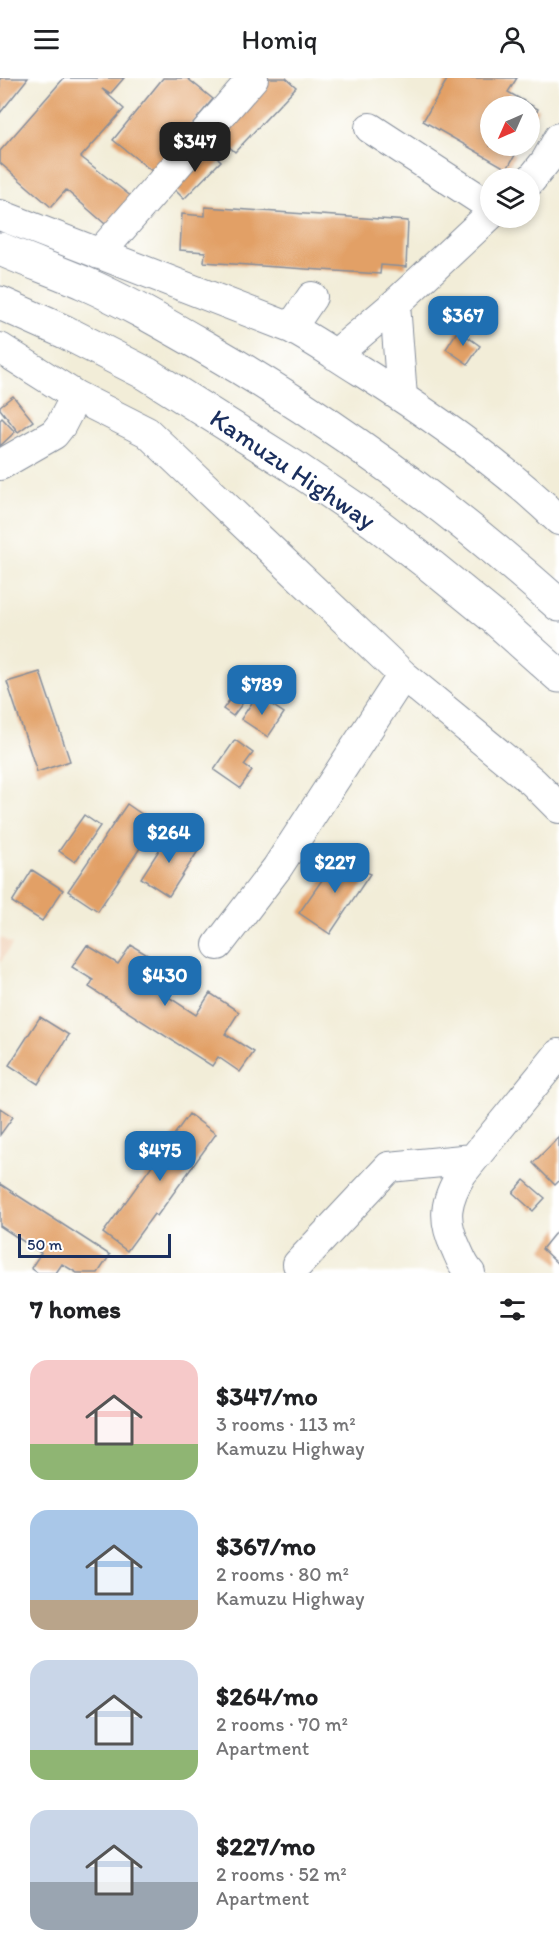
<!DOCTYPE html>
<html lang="en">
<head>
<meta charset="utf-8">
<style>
	body { margin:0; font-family:Itim,sans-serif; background:#f2f2f2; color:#202124; height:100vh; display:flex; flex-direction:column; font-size:22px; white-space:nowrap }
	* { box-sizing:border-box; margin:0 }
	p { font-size:20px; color:#757577 }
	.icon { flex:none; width:33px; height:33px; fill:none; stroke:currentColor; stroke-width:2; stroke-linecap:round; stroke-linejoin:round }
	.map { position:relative; height:1195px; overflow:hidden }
	.panel { display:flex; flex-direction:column; background:#fff; flex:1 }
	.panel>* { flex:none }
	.needle { width:39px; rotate:225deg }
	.tools { position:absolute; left:480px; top:18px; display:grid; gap:12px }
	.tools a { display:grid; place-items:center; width:60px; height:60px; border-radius:50%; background:#fff; box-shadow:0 3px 9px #0003; font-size:30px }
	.scale { position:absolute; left:18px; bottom:15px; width:153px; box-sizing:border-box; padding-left:6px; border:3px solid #1b2f5e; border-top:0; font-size:16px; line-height:21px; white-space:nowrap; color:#1b2f5e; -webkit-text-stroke:4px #fff; paint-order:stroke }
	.price { position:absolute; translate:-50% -51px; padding:0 14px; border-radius:12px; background:#1f6fb2; color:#fff; font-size:20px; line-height:39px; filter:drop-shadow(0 2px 3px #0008) }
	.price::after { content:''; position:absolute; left:50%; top:36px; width:18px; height:14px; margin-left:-9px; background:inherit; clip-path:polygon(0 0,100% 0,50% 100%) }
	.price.on { background:#222; color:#fff }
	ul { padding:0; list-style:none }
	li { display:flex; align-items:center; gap:18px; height:150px; padding:0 30px }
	li span { display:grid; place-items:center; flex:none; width:168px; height:120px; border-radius:18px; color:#555 }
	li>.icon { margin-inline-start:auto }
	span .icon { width:72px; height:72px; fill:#fffc; stroke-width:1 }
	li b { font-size:26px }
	h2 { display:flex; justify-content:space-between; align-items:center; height:72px; padding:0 30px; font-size:26px }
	header { display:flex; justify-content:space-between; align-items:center; height:78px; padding:0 30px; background:#fff; font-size:27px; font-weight:600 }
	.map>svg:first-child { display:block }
	.built { fill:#f1d5bd }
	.building { fill:#e2a066 }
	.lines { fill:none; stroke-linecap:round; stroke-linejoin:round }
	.minor-casing { stroke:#868e9b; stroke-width:32 }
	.highway-casing { stroke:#868e9b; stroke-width:35 }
	.minor { stroke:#fff; stroke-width:30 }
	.highway { stroke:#fff; stroke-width:33 }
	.labels { text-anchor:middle; stroke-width:4.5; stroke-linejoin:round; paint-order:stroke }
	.street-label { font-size:26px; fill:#1b2f5e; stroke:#fff }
</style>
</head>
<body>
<header><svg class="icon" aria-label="menu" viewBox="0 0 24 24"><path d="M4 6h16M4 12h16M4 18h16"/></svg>Homiq<svg class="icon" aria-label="person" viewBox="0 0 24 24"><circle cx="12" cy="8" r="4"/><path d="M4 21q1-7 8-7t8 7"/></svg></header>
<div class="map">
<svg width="559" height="1195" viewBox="0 0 559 1195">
	<rect width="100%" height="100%" fill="#fff"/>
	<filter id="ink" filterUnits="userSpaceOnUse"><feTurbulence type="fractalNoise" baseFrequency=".0167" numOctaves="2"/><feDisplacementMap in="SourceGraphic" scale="12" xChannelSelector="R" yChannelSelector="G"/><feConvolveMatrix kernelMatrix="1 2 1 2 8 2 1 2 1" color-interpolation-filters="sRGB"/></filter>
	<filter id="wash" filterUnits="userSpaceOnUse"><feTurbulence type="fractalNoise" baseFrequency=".008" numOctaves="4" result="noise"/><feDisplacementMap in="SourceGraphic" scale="24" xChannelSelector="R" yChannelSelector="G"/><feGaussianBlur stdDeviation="1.35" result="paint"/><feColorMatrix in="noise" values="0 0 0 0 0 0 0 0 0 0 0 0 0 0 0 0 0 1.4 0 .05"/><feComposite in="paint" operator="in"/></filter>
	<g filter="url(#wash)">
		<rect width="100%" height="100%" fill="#f2edd8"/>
		<path class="built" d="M0,859L12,866L0,885Z"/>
		<g id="blocks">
			<path class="building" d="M0,0H28L0,35Z
				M64,0H124L110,16L102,11L124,31L81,79L137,123L112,152L66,112L51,129L0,85V73Z
				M163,0H187L213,21L153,94L113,62Z
				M266,0H286L296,9L235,74L214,55Z
				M448,0H517L508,14L538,31L530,47V28H490V55L487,53L484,59L490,63V68H499L515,77L507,91L423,43Z
				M206,68L221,83L184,121L169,106Z
				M205,129L408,143L406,189L381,187L380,196L204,184L205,174L180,172L182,136L205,138Z
				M458,252L480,268L468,286L446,271Z
				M13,318L33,343L18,354L0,331V328Z
				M2,340L15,354L0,368V342Z
				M40,594L70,683L37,694L7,604Z
				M238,610L248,618L233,638L223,631Z
				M257,617L284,635L268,659L241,641Z
				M235,662L253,675L244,687L252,693L240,710L214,692Z
				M127,726L156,746L98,833L68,813Z
				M84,737L100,748L75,784L59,773Z
				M170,755L198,773L169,818L141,800Z
				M340,776L370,796L330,856L299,835Z
				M32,792L63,812L42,843L12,824Z
				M87,867L118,886L131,867L154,881L141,901L196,937L210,915L239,934L225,956L254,974L240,994L218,979L212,988L89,909L93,902L72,889Z
				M40,939L69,957L38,1006L9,987Z
				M0,1030L13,1039L0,1057Z
				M189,1036L216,1056L157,1138L154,1136L127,1173L103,1155Z
				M559,1059V1103L555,1107L533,1085Z
				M524,1102L545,1120L533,1133L513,1115Z
				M0,1106L110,1177L98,1195H77L62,1186L56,1195H38L31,1190L41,1175L0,1148Z
				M559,1150V1187L542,1171Z"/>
		</g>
	</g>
	<g filter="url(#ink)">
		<use href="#blocks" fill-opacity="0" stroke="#868e9b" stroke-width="1.5"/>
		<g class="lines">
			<g class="minor-casing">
				<path id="minor" d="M370,50L490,128
					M530,103L546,83L559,60
					M0,137L291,250C316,263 338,279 361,293C431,337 500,385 559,442
					M99,176L253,0
					M395,226L402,319
					M291,250L312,219
					M0,270L76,318L147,354L403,597L533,704L559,730
					M335,277L395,226L490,137
					M0,387L54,356L61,347L76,318
					M218,867L277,790L403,597
					M298,1186L389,1089L473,1081
					M470,1195C463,1188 460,1179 456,1170C442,1141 445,1123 462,1095L559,976"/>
			</g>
			<g class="highway-casing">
				<path id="highway" d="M0,171C28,183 56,193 84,205C127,224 168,248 208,271C334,344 451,430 559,527
					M0,225L65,254L147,296L291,387L373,443L431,488L491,537L559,598"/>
			</g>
			<use href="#minor" class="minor"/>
			<use href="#highway" class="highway"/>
		</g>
	</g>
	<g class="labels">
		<g class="street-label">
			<text transform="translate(293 391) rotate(34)" y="9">Kamuzu Highway</text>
		</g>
	</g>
</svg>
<div class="tools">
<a><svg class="needle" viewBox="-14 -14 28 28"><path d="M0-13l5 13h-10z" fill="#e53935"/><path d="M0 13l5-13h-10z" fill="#757577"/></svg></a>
<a><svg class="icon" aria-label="layers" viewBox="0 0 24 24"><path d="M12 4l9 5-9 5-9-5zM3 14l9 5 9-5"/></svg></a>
</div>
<div class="scale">50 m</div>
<b class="price on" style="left:195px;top:95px">$347</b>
<b class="price" style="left:463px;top:269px">$367</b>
<b class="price" style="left:262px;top:638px">$789</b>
<b class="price" style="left:169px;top:786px">$264</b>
<b class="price" style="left:335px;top:816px">$227</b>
<b class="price" style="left:165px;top:929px">$430</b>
<b class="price" style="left:160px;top:1104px">$475</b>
</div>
<section class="panel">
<h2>7 homes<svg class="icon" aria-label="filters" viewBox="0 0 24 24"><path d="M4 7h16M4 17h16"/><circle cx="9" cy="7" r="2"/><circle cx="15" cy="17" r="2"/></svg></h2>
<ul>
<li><span style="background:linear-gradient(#f6c9c9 70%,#8fb573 0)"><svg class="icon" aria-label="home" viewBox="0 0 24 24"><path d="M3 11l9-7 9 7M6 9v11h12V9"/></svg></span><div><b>$347/mo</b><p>3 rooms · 113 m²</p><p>Kamuzu Highway</p></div></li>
<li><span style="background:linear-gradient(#a9c7e8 75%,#b9a48a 0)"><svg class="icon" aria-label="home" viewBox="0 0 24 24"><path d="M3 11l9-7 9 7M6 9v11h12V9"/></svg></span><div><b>$367/mo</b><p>2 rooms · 80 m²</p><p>Kamuzu Highway</p></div></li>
<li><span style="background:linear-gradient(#c9d6e8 75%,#8fb573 0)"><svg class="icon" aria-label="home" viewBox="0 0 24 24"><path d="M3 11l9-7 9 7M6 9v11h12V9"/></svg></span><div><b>$264/mo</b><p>2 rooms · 70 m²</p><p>Apartment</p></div></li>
<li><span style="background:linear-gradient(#c9d6e8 60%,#9aa5b1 0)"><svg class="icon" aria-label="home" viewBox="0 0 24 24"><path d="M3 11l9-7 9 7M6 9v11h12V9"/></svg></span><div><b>$227/mo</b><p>2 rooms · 52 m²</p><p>Apartment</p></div></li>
</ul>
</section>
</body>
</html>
